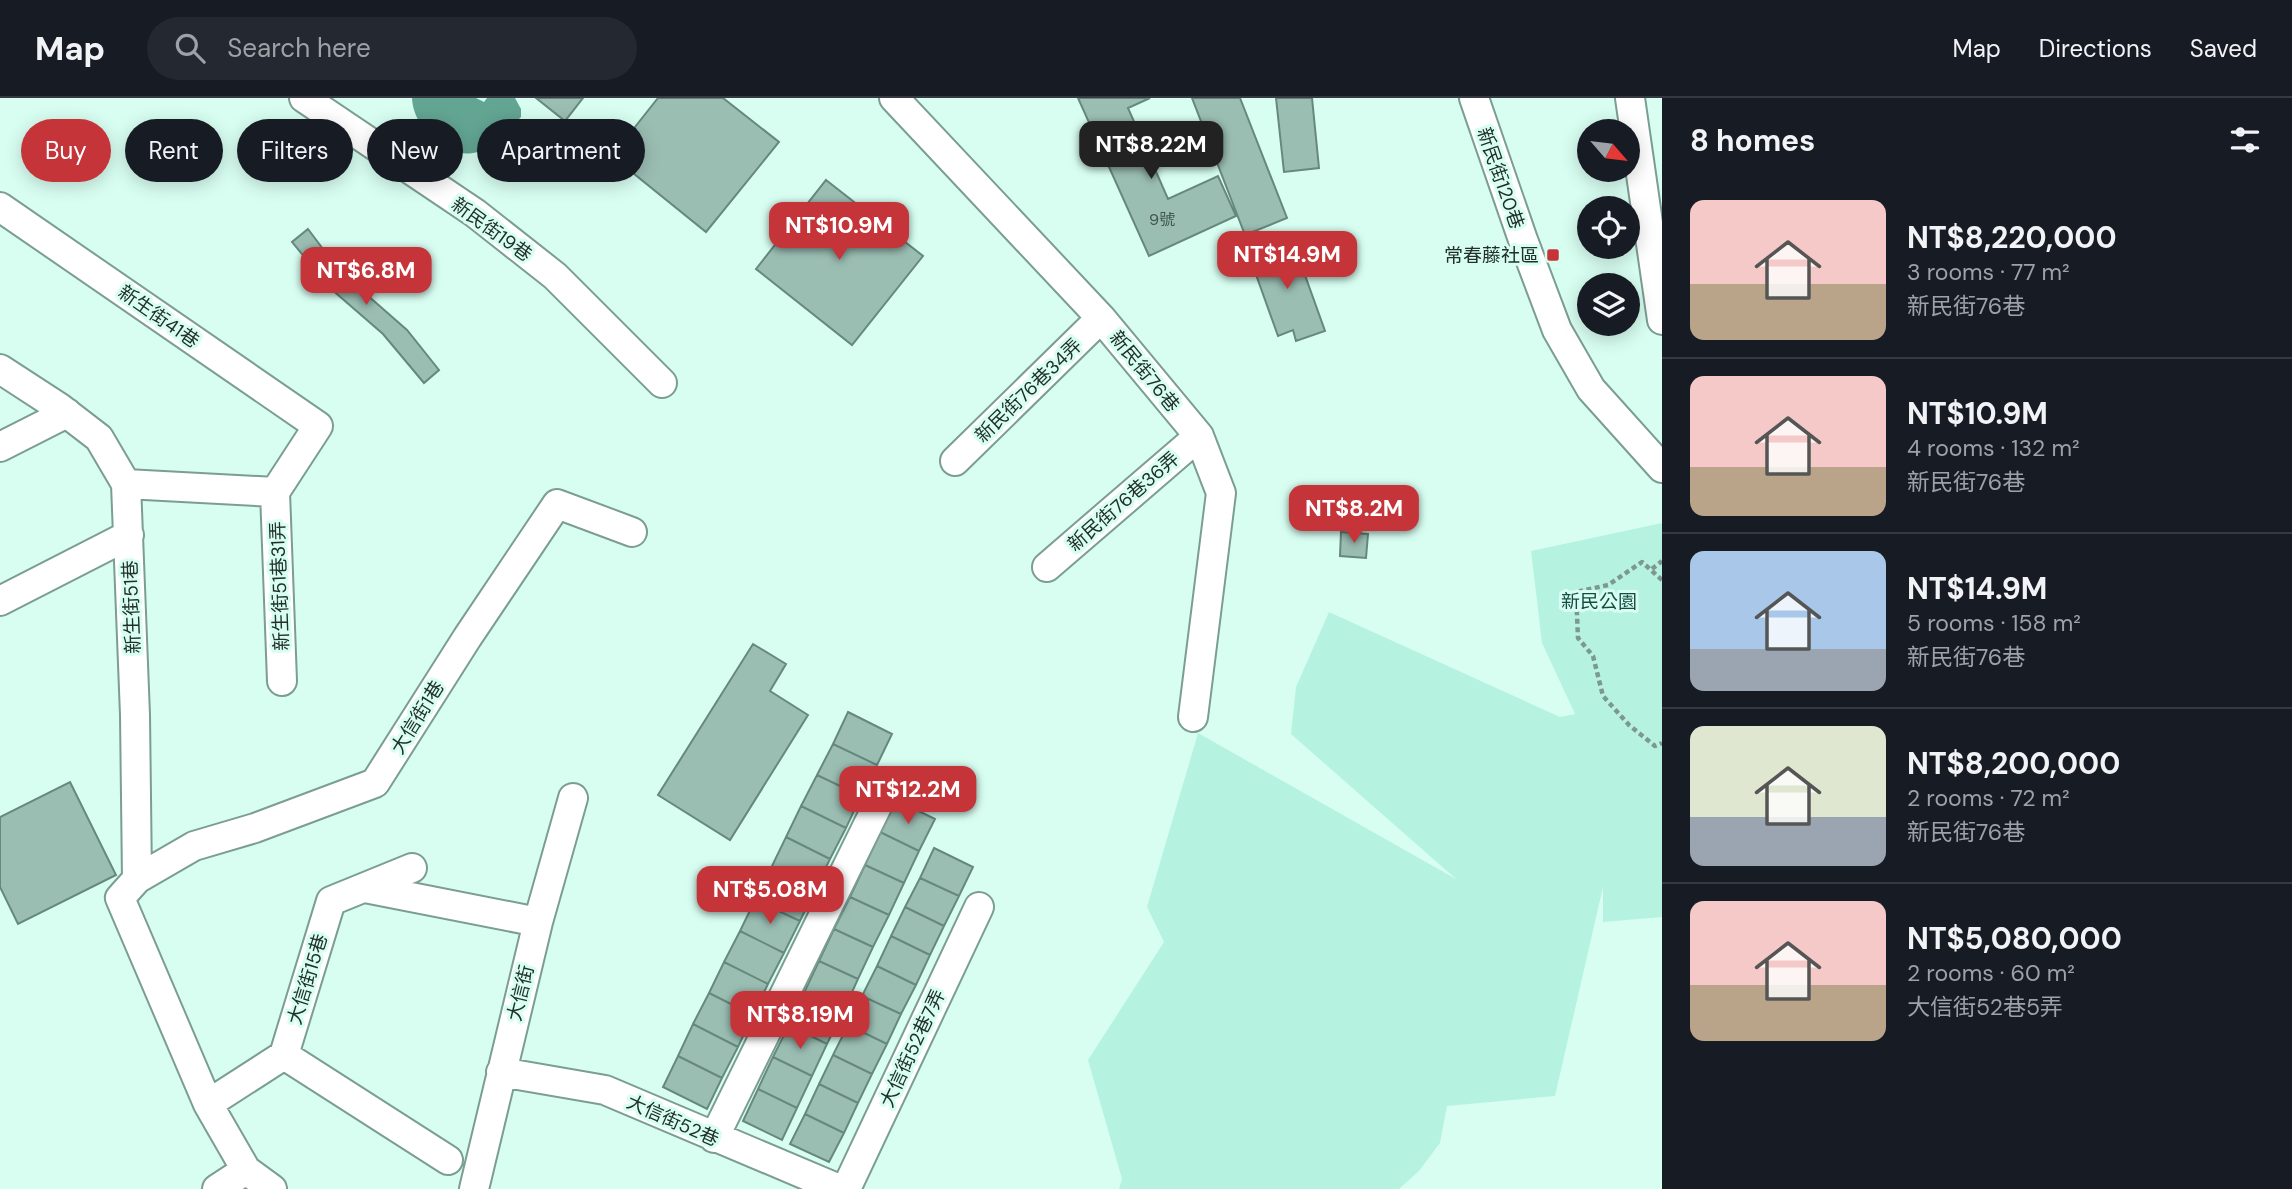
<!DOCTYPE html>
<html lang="en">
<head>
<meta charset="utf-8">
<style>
	body { margin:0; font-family:"DM Sans","Noto Sans TC",sans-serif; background:#242831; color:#f1f3f6; height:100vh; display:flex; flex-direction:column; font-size:26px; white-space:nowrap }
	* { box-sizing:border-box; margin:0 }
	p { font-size:23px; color:#9ea1a6 }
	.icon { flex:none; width:38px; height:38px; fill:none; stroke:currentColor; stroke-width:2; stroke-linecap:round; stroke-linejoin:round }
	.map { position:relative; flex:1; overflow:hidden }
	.sheet { display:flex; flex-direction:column; background:#171b24; width:630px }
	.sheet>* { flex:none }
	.hud { position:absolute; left:21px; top:21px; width:665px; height:63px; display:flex; gap:14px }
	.needle { width:46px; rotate:118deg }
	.tools { position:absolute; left:1577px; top:21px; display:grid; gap:14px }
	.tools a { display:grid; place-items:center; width:63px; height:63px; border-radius:50%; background:#171b24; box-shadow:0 4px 18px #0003; font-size:35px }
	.price { position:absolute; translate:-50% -60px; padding:0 16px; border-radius:14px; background:#c43439; color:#fff; font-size:23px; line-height:46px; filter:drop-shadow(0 2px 4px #0008) }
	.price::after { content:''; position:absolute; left:50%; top:42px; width:21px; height:16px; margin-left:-10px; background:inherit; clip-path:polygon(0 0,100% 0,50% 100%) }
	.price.active { background:#222; color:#fff }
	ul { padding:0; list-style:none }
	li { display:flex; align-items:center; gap:21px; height:175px; padding:0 28px }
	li+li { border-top:2px solid #363941 }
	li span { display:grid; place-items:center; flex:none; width:196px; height:140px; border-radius:14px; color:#555 }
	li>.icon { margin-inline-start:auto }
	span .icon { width:84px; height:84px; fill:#fffc; stroke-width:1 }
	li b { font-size:30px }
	h2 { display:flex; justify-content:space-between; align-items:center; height:84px; padding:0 28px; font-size:30px }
	.tag { padding:0 24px; border-radius:32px; background:#171b24; box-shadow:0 4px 18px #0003; font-size:24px; line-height:63px }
	.tag.active { background:#c43439; color:#fff }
	header { display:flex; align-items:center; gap:42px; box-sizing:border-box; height:98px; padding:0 35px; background:#171b24; border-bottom:2px solid #363941 }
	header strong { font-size:33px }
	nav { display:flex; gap:38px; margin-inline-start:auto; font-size:24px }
	.search { width:490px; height:63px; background:#242831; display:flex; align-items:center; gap:18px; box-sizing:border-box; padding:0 24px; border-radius:38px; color:#9ea1a6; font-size:26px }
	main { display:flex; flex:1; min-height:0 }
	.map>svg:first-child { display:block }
	.green { fill:#b5f3e0 }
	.water { fill:#63a593 }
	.building { fill:#9bbeb3; stroke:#66887e; stroke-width:2 }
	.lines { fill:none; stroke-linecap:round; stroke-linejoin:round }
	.minor-casing { stroke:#7b9d93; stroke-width:32 }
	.path { stroke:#7e9890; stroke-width:4.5; stroke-dasharray:5 3.5; stroke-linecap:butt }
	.minor { stroke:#fff; stroke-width:28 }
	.poi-dot { fill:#c43439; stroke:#d8fef2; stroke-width:2.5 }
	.labels { text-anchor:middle; stroke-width:6; stroke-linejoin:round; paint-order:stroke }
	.number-label { font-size:16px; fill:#40544e }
	.street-label { font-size:19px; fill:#22302c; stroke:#d8fef2 }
	.poi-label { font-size:19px; fill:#22302c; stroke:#d8fef2; text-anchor:end }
	.park-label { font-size:19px; fill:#154d40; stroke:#d8fef2 }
</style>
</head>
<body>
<header>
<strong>Map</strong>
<div class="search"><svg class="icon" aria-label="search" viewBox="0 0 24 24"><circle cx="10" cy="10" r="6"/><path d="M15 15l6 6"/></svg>Search here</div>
<nav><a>Map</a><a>Directions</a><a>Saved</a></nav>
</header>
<main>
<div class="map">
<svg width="1662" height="1091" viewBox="0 0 1662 1091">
	<rect width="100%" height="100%" fill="#d8fef2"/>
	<path class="green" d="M1662,425V819L1603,824V789L1555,998L1447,1008L1440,1045L1419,1073L1399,1091H1119L1122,1081L1088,962L1164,844L1147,809L1198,635L1456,781L1291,636L1296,589L1329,514L1560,619L1575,616L1542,545L1531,453Z"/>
	<path class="water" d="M412,0H476L484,4L487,0H515L521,11V19L515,25H494L491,31L490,47C459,73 413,35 412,0Z"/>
	<path class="building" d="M536,0H583L565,23Z
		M658,0H723L779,44L706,134L612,58Z
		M1078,0H1150L1128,10L1168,101L1218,78L1236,118L1149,158Z
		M1192,0H1240L1287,120L1245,137Z
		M1276,0H1312L1319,70L1284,74Z
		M826,82L923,158L852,247L756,171Z
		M308,131L329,159L350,182L407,232L439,272L424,285L383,236L330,190L292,144Z
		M1292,141L1325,233L1296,243L1293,232L1278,238L1249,157Z
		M1341,434L1368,436L1366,460L1340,458Z
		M753,546L786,566L770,593L808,617L730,742L658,697Z
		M848,614L892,636L877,667L833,646Z
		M833,646L877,667L861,698L817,677Z
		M817,677L861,698L846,730L801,708Z
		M70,684L116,777L18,826L0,789V719Z
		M896,702L935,721L919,753L880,734Z
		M801,708L846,730L830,761L786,739Z
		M880,734L919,753L904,785L865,767Z
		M786,739L830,761L815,792L771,770Z
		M934,750L973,769L959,798L920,780Z
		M865,767L904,785L889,817L850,799Z
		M771,770L815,792L800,823L755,802Z
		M920,780L959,798L944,828L905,809Z
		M850,799L889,817L873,849L834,831Z
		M755,802L800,823L784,855L740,833Z
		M905,809L944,828L930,857L891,838Z
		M834,831L873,849L858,881L819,863Z
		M740,833L784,855L768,886L724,864Z
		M891,838L930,857L916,887L877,868Z
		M819,863L858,881L843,914L804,895Z
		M724,864L768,886L753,917L709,895Z
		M877,868L916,887L901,916L862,898Z
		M709,895L753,917L738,949L693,926Z
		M804,895L843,914L827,946L789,927Z
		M862,898L901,916L887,946L848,927Z
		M693,926L738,949L722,980L678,958Z
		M789,927L827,946L812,978L773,959Z
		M848,927L887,946L872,976L833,957Z
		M833,957L872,976L858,1005L819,986Z
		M678,958L722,980L707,1011L663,989Z
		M773,959L812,978L797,1010L758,991Z
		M819,986L858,1005L844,1035L805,1016Z
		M758,991L797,1010L782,1042L743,1023Z
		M805,1016L844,1035L829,1064L790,1046Z"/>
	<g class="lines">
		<g class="minor-casing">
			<path id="minor" d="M304,0L475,115L555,178L662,285
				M894,0L1101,220L1199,338L1221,395L1193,619
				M1474,0L1523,142L1557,232L1591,291L1662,370
				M1630,0L1662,222
				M0,109L318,328L275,394L126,386
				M0,271L60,310L99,340L126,386L135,617L137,781L120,800L208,1006L246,1072L272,1091
				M0,349L67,315
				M955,363L1101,220
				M275,394L282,583
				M1047,469L1199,338
				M0,503L129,437
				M137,781L194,748L255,730L375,685L467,540L557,406L632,434
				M365,790L538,824
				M284,957L448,1062
				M501,974L605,992L839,1091
				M208,1006L284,957L331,803L412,770
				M714,1040L888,686
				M217,1091L246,1072
				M474,1091L538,824L573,700
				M846,1091L979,809"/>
		</g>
		<path class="path" d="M1652,471L1662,463
			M1662,482L1642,464L1608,487L1576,494L1578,540L1593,558L1603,598L1629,627L1655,648L1662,645"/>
		<use href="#minor" class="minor"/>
	</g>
	<rect class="poi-dot" x="1546" y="150" width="14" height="14" rx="3.5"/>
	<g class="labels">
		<g class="number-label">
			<text x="1162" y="127">9號</text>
		</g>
		<g class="street-label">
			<text transform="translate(1501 80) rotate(71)" y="7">新民街120巷</text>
			<text transform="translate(492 131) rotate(36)" y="7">新民街19巷</text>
			<text transform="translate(159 218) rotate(35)" y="7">新生街41巷</text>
			<text transform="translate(1145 273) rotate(51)" y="7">新民街76巷</text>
			<text transform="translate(1028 292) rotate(-44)" y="7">新民街76巷34弄</text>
			<text transform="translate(1123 403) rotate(-41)" y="7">新民街76巷36弄</text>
			<text transform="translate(279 488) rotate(-92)" y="7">新生街51巷31弄</text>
			<text transform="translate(131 509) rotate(-92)" y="7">新生街51巷</text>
			<text transform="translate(417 619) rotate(-58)" y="7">大信街1巷</text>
			<text transform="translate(307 881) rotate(-73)" y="7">大信街15巷</text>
			<text transform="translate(520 895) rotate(-76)" y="7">大信街</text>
			<text transform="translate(912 950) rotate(-65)" y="7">大信街52巷7弄</text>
			<text transform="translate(673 1022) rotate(24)" y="7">大信街52巷</text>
		</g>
		<g class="poi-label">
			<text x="1539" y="164">常春藤社區</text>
		</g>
		<g class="park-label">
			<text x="1599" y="510">新民公園</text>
		</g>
	</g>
</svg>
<div class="tools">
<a><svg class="needle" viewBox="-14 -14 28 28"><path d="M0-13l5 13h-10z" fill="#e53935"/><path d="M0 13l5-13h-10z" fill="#9ea1a6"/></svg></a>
<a><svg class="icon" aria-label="locate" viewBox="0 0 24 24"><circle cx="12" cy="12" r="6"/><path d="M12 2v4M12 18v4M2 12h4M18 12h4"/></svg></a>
<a><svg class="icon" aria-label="layers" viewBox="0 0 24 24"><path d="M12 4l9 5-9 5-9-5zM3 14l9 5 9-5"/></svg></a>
</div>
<b class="price active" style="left:1151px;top:83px">NT$8.22M</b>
<b class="price" style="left:839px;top:164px">NT$10.9M</b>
<b class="price" style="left:1287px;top:193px">NT$14.9M</b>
<b class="price" style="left:366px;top:209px">NT$6.8M</b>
<b class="price" style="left:1354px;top:447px">NT$8.2M</b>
<b class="price" style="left:908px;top:728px">NT$12.2M</b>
<b class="price" style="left:770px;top:828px">NT$5.08M</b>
<b class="price" style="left:800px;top:953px">NT$8.19M</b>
<div class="hud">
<a class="tag active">Buy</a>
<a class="tag">Rent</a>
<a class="tag">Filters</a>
<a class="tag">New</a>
<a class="tag">Apartment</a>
</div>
</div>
<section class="sheet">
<h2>8 homes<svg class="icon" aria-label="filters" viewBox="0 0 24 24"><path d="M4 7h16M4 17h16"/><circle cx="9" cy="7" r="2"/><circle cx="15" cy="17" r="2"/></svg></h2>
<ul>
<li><span style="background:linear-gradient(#f6c9c9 60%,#b9a48a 0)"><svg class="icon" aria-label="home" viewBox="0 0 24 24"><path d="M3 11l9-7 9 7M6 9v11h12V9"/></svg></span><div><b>NT$8,220,000</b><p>3 rooms · 77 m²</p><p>新民街76巷</p></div></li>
<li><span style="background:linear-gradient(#f6c9c9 65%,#b9a48a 0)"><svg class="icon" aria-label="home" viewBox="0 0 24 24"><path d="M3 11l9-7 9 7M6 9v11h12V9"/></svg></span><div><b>NT$10.9M</b><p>4 rooms · 132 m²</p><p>新民街76巷</p></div></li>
<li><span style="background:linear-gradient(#a9c7e8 70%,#9aa5b1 0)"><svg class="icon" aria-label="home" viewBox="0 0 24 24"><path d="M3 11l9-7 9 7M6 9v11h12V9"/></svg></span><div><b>NT$14.9M</b><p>5 rooms · 158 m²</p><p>新民街76巷</p></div></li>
<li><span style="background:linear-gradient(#dfe7d0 65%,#9aa5b1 0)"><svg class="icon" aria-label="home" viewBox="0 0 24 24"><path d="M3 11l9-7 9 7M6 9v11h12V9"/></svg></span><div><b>NT$8,200,000</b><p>2 rooms · 72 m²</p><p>新民街76巷</p></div></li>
<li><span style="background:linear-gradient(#f6c9c9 60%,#b9a48a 0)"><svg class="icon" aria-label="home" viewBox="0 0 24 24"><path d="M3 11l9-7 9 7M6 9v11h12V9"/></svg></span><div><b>NT$5,080,000</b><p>2 rooms · 60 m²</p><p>大信街52巷5弄</p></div></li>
</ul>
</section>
</main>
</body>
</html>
